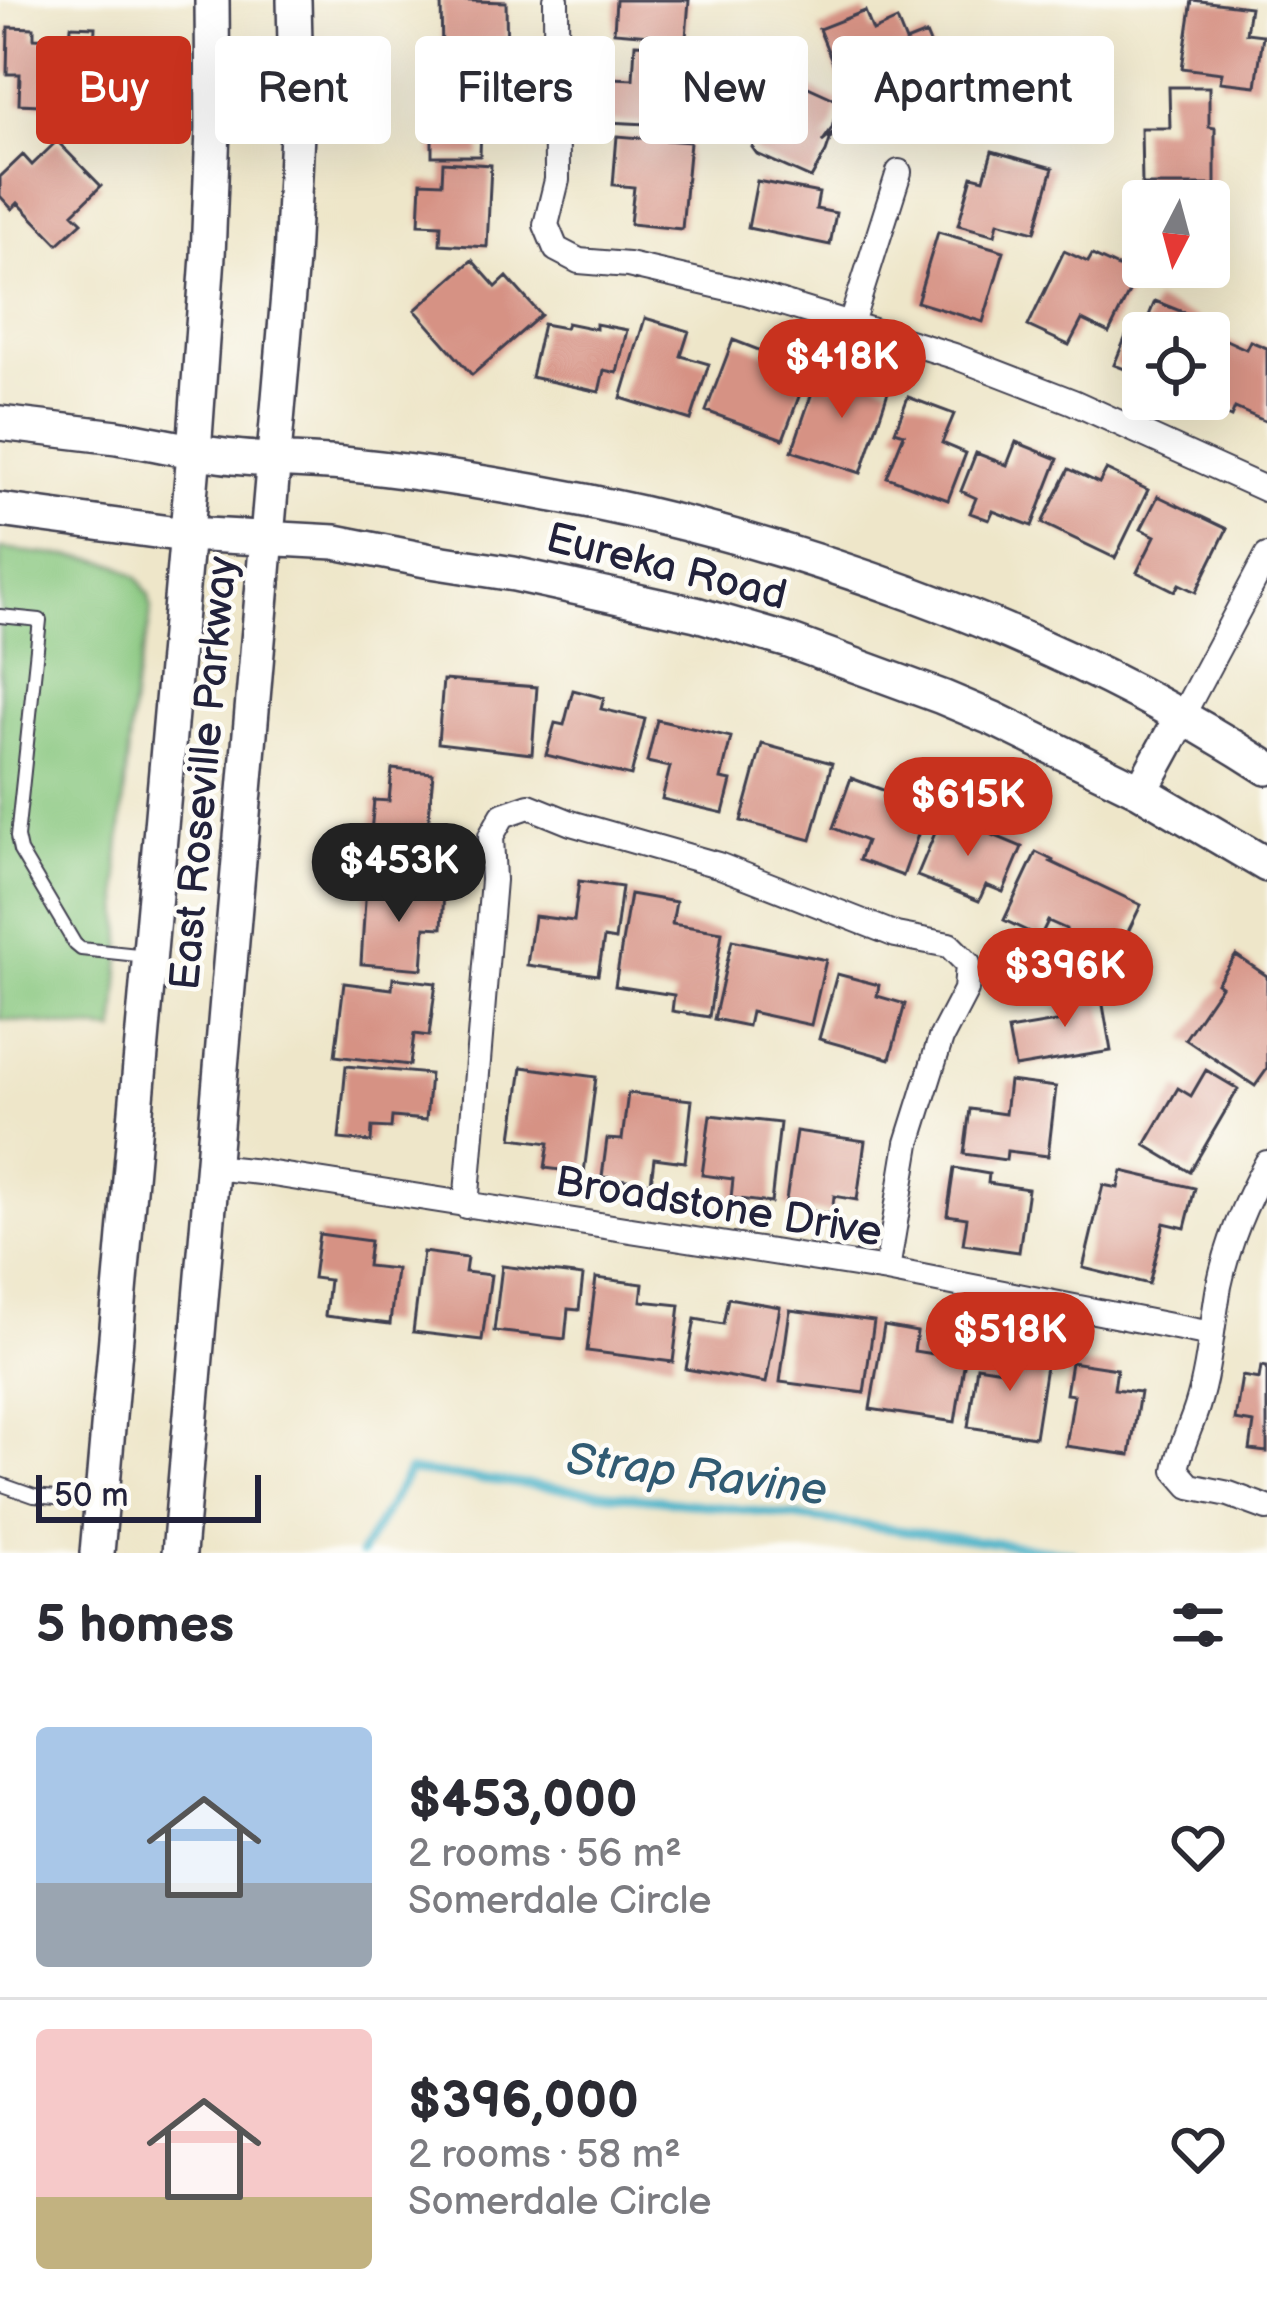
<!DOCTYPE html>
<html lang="en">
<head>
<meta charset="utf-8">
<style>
	body { margin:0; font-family:"Balsamiq Sans",sans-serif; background:#f2f2f3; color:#2b2b33; height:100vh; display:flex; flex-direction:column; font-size:45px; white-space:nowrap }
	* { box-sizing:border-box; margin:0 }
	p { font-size:39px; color:#7c7c81 }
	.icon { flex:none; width:66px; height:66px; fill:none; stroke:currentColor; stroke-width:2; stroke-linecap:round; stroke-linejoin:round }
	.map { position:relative; height:1553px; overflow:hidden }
	.drawer { display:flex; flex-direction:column; background:#fff; flex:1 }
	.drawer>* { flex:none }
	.banner { position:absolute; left:36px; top:36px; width:1197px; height:108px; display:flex; gap:24px }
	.needle { width:78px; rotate:186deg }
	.tools { position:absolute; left:1122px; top:180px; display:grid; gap:24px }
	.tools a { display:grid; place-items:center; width:108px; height:108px; border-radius:12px; background:#fff; box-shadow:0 12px 48px #0002; font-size:60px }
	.scale { position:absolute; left:36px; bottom:30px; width:225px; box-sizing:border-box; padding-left:12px; border:6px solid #22223b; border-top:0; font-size:33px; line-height:42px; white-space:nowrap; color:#22223b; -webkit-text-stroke:9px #fdfcf7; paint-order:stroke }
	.price { position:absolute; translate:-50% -102px; padding:0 27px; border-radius:42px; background:#c8321e; color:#fff; font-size:39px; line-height:78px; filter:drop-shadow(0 3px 6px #0008) }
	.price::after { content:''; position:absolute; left:50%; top:72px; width:36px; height:27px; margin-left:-18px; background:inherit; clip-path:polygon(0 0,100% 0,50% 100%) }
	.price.selected { background:#222; color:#fff }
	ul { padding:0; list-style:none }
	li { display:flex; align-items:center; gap:36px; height:300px; padding:0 36px }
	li+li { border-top:3px solid #e1e1e2 }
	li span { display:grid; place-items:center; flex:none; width:336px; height:240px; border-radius:12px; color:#555 }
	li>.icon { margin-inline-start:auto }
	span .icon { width:144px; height:144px; fill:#fffc; stroke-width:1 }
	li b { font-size:51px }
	h2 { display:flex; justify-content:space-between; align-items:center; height:144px; padding:0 36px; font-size:51px }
	.pill { padding:0 42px; border-radius:12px; background:#fff; box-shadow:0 12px 48px #0002; font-size:42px; line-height:108px }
	.pill.selected { background:#c8321e; color:#fff }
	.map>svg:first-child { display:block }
	.green { fill:#87c67e; stroke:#54745c; stroke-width:3 }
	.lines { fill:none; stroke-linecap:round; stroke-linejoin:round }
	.stream { stroke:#48b1c6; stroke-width:9 }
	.building { fill:#d69284 }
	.lane-casing { stroke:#413f50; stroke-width:16 }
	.street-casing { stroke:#413f50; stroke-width:28 }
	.secondary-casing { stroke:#413f50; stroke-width:38 }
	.lane { stroke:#fff; stroke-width:12 }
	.street { stroke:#fff; stroke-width:24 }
	.secondary { stroke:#fff; stroke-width:33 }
	.labels { text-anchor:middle; stroke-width:9; stroke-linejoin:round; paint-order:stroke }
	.street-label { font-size:42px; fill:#22223b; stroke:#fdfcf7 }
	.water-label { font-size:45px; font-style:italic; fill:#315b73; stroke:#fdfcf7 }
</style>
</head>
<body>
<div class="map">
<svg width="1267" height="1553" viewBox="0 0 1267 1553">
	<rect width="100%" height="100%" fill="#fdfcf7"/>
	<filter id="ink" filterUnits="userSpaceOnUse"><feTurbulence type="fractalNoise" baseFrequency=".00833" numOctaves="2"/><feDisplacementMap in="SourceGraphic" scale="24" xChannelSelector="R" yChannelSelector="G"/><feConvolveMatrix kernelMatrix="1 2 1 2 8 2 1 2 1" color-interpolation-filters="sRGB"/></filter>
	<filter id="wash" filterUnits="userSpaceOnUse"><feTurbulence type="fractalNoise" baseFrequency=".004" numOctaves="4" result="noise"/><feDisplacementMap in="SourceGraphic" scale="48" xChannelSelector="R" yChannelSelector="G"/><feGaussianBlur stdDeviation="2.7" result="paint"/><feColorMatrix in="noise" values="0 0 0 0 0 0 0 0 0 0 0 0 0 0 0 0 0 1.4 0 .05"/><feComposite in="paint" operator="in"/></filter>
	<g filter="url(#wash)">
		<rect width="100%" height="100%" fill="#eee6c9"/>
		<path class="green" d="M0,549L94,559L118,565L138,578L149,596L151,609L149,627L134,689L118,861L122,944L115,1031L0,1019Z"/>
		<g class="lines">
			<path class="stream" d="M361,1553L409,1471L747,1510L1072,1553"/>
		</g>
		<g id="blocks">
			<path class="building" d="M441,0L506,2L507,65L467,66V56H442Z
				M616,0H689L686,38L614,32Z
				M1192,0L1250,7L1246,33L1263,35L1256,86L1220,82L1222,73L1182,68Z
				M865,11L873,31L897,20L906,42L926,34L936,58L846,95L819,29Z
				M71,26L95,27L93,71H87L85,107L19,104L20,74H7L8,27L34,28V38L70,40Z
				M999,41L1052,101L1013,135L990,109L974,123L944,89Z
				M635,44L691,47L687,126L608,122L611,78L633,79Z
				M464,75L509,76L508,124H481L480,156H432V90L464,91Z
				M783,82L794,87L797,82L839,101L832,128L822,142L832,134L826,152L811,178L757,154L752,147Z
				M1169,87H1209V127L1215,128V185H1142L1141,128H1170Z
				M617,136L690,142L682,229L630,224L634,187L613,185Z
				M57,141L101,186L73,213L82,222L58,244L18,203L12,209L0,196V177L23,155L32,165Z
				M992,151L1053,168L1035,232L998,222L995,235L958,225L972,176L984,179Z
				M443,162L491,165L487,247L440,244L441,225L419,224L421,182L442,183Z
				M757,181L819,193L816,209L836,213L830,245L748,228Z
				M938,232L1004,251L983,322L917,302Z
				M1064,251L1088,262L1092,255L1137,276L1109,333L1082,320L1069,345L1028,326Z
				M472,260L496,287L507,277L541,315L472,375L415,310Z
				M1155,301L1198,318L1192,333H1142Z
				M645,318L689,331L681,356L709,364L691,420L621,398Z
				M567,323L596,329V324L627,330L617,373L604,370L599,392L531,377L543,324L565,328Z
				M1129,329L1143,335V376L1114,365Z
				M1224,339L1246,349L1250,341L1267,348V422L1235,408L1231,417L1191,399H1209V374Z
				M733,340L779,358L773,375L803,386L783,439L706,411Z
				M842,369L890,386L861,473L792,451L816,381L836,387Z
				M908,397L954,414L942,443L966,453L948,500L887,477L904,434L895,431Z
				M1016,442L1058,459L1032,526L993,511L989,520L970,513L976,498L961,491L976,453L1007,465Z
				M1069,469L1099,483L1106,470L1148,490L1115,558L1042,523Z
				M1158,496L1227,529L1196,592L1179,584L1175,591L1137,572L1155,536L1141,529Z
				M443,680L537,687L532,754L438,743Z
				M573,690L604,698L601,709L645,719L631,776L546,755L555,723L564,725Z
				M657,720L731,737L721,779L731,781L723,813L662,799L670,767L647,762Z
				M762,744L832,763L811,840L741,821Z
				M392,769L433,773L424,870L368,865L374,800L389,801Z
				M851,778L928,807L903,876L859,860L866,841L833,828Z
				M943,814L1022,847L1003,892L986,885L979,901L917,876Z
				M1036,852L1054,861H1049L1141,905L1123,942L1107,944L1111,966L1073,973L1066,929L1048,921L1040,937L1004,920Z
				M579,881L622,887L615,940L604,938L598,975L527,965L534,916L574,921Z
				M366,885L444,890L442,928L425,927L422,969L361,964Z
				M630,894L676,902L672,924L722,932L709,1017L672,1011L674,995L615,986Z
				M732,940L826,960L811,1025L751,1012L748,1026L714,1019Z
				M1236,955L1267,976V1069L1255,1086L1185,1039L1221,986L1217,983Z
				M837,974L879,985L877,996L905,1004L890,1059L819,1039Z
				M393,978L436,983L429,1036L414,1034L410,1065L335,1056L344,983L392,989Z
				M1099,982L1111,1051L1015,1067L1008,1030L1062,1021L1056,989Z
				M346,1066L430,1074L426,1120L392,1117L391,1128L372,1127L371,1142L339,1139Z
				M522,1067L596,1077L584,1173L545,1168L549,1143L512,1138Z
				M1206,1070L1238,1089L1190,1172L1145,1145L1178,1088L1191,1096Z
				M1009,1081L1056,1087L1048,1156L1007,1151L1006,1160L964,1154L970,1109L1005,1114Z
				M628,1093L692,1100L685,1162L654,1158L651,1183L602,1177L607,1139L622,1140Z
				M710,1115L780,1123L771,1203L731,1198L733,1179L702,1175Z
				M796,1131L865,1141L857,1200L834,1196L832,1214L785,1207Z
				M954,1168L989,1174L988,1183L1028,1189L1019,1252L963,1244L967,1218L947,1215Z
				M1122,1171L1195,1188L1185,1228L1164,1223L1149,1284L1083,1268L1103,1185L1118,1188Z
				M319,1234L370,1241L367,1266L396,1269L390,1324L325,1316L329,1280L313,1278Z
				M423,1252L467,1258L465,1272L491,1275L482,1340L413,1332Z
				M502,1266L583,1276L579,1310L568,1309L565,1339L494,1331Z
				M596,1278L643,1284L641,1301L680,1305L673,1362L587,1351Z
				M728,1298L780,1307L766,1383L686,1369L695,1319L723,1324Z
				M790,1310L874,1321L864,1393L780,1382Z
				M884,1326L917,1332L914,1351L965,1359L955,1422L870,1409Z
				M1005,1347L1048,1353L1035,1437L968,1427L977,1366L1002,1370Z
				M1071,1362L1117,1369L1114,1389L1140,1392L1130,1455L1066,1446L1074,1395L1066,1394Z
				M1261,1366L1267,1367V1452L1250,1450L1254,1423L1235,1420L1242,1376L1259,1379Z"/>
		</g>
	</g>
	<g filter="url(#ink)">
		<use href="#blocks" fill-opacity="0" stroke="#413f50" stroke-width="3"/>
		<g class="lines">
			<g class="lane-casing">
				<path id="lane" d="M0,616L40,620L17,837L20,851L75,944L81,949L147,956
					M0,1484L34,1496L100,1502"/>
			</g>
			<g class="street-casing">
				<path id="street" d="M556,0L557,180L546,225L556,249L579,261L628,265L746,292L954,356L1073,402L1267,490
					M851,323L899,172
					M1182,716L1267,556
					M1267,1163C1245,1202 1228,1243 1219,1286C1212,1326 1209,1369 1197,1407C1190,1429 1180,1447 1176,1470L1190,1486L1229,1494L1267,1508
					M212,1167L260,1172L887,1270L1211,1334
					M466,1206L493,880L491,836L503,815L529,806L571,823L718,865L896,935L949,945L968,964L966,990L941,1038L908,1143L887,1270"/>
			</g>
			<g class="secondary-casing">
				<path id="secondary" d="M0,423C39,428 78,432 117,437C156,443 194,453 234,457C270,461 306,461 343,464C406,470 469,480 532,491C779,534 1056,631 1267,768
					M0,510L170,533L335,542L431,561L514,574L696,614L789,641L942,697L994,719L1141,791L1267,865
					M1141,791L1182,716
					M97,1553L194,452L208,256L213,129L212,0
					M179,1553L291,260L297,133L294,0"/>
			</g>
			<use href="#lane" class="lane"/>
			<use href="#street" class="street"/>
			<use href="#secondary" class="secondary"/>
		</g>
	</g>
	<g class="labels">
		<g class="street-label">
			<text transform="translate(667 565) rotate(14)" y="15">Eureka Road</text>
			<text transform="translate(202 773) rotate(-85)" y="15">East Roseville Parkway</text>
			<text transform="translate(719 1205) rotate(9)" y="15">Broadstone Drive</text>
		</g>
		<g class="water-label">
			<text transform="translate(697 1473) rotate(7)" y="16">Strap Ravine</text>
		</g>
	</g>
</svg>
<div class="tools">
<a><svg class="needle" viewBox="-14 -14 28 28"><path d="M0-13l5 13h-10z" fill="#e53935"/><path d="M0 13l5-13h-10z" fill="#7c7c81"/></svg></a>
<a><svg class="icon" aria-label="locate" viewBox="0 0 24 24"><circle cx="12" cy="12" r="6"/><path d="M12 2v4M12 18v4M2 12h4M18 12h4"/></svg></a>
</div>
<div class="scale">50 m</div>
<b class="price" style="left:842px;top:421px">$418K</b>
<b class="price" style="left:968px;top:859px">$615K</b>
<b class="price selected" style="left:399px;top:925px">$453K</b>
<b class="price" style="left:1065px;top:1030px">$396K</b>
<b class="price" style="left:1010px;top:1394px">$518K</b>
<div class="banner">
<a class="pill selected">Buy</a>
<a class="pill">Rent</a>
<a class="pill">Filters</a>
<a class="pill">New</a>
<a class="pill">Apartment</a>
</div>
</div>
<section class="drawer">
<h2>5 homes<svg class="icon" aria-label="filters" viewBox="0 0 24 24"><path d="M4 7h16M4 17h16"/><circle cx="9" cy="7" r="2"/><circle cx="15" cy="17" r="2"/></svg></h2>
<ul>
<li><span style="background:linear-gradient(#a9c7e8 65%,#9aa5b1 0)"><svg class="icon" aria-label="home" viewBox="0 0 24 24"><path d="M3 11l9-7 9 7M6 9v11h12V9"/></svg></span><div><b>$453,000</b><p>2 rooms · 56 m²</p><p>Somerdale Circle</p></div><svg class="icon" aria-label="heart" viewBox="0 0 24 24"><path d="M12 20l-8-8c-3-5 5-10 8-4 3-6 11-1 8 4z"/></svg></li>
<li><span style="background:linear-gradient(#f6c9c9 70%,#c2b280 0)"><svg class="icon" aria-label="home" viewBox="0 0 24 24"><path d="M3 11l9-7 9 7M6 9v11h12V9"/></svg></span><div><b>$396,000</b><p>2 rooms · 58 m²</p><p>Somerdale Circle</p></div><svg class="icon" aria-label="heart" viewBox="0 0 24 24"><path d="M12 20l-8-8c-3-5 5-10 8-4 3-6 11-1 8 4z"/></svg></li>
</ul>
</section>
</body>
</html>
